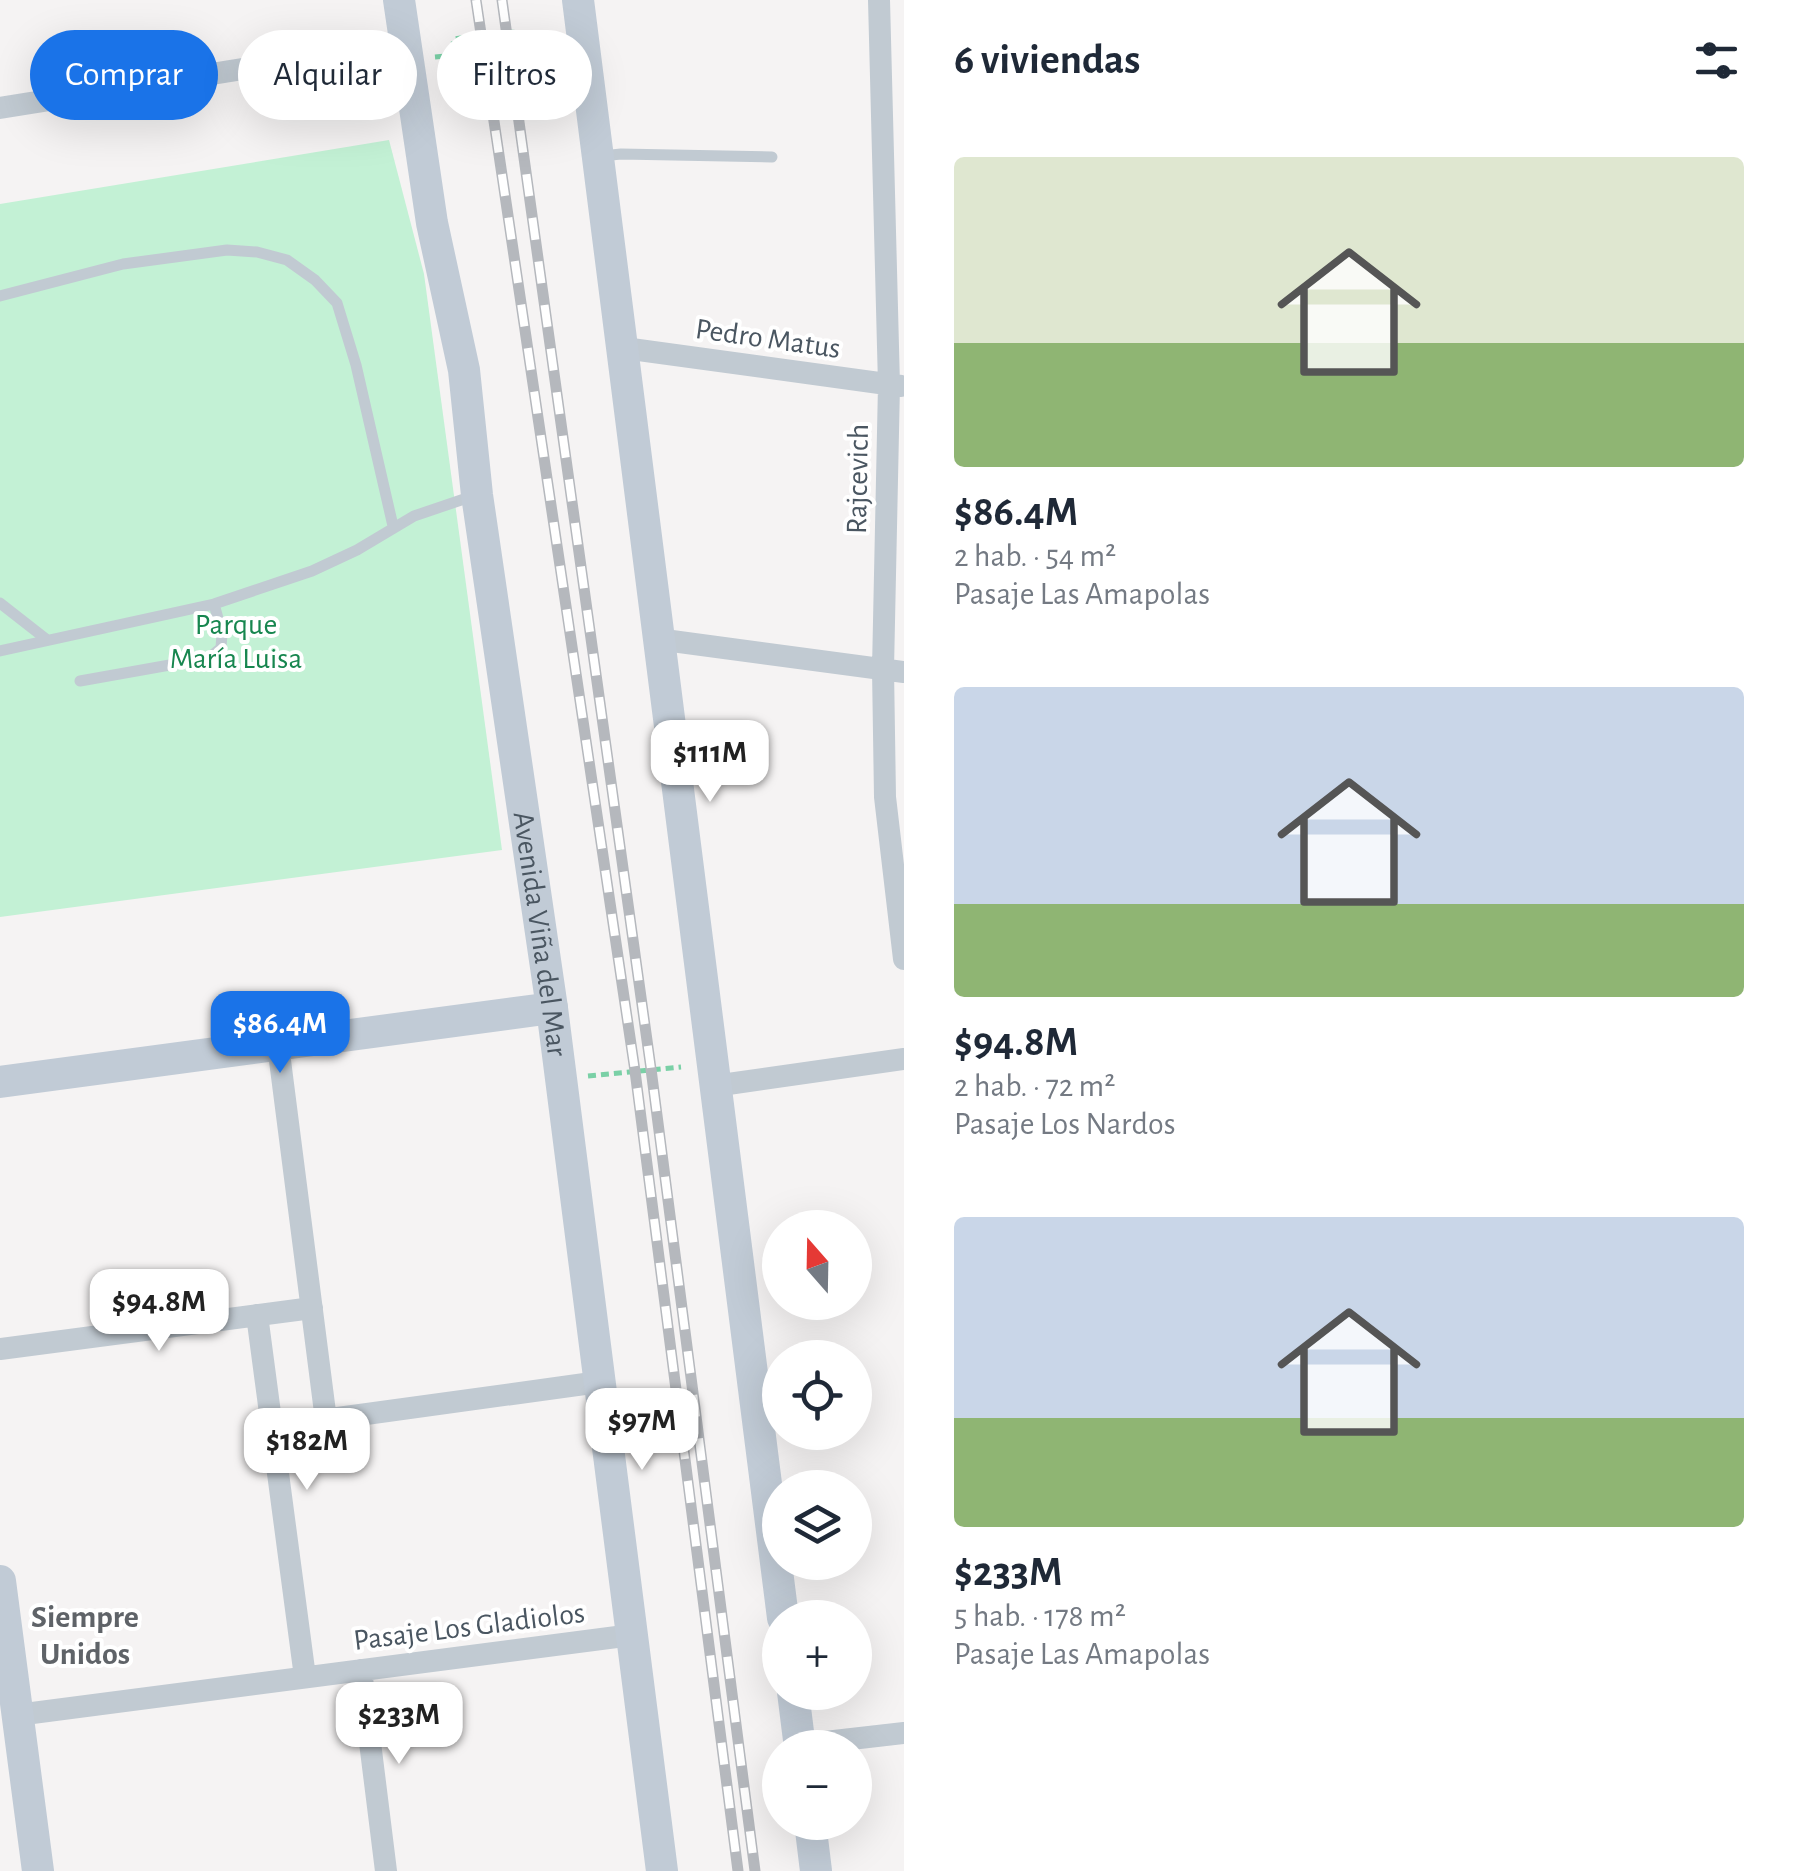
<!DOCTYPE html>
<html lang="es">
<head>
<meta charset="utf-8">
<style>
	body { margin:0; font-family:"Alegreya Sans",sans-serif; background:#f2f2f3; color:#1f2937; height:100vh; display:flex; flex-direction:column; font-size:38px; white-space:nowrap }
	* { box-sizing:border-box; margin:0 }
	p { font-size:32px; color:#747a83 }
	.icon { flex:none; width:55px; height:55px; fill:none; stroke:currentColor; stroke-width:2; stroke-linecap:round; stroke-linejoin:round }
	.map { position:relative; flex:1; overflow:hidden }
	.panel { display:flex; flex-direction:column; background:#fff; width:890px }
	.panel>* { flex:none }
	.top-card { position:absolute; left:30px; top:30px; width:722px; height:90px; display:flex; gap:20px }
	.needle { width:65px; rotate:340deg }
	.controls { position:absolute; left:762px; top:1210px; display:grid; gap:20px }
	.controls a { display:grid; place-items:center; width:110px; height:110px; border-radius:50%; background:#fff; box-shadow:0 10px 40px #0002; font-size:50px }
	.price { position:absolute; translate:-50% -85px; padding:0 22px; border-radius:20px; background:#fff; color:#222; font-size:32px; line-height:65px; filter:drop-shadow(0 2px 5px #0008) }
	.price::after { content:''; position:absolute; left:50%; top:60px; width:30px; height:22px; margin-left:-15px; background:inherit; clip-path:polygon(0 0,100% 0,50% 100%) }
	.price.active { background:#1a73e8; color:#fff }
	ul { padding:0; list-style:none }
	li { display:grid; align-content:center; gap:20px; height:530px; padding:0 50px }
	li span { display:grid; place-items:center; height:310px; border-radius:10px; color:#555 }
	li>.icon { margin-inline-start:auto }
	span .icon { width:180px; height:180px; fill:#fffc; stroke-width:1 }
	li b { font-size:42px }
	h2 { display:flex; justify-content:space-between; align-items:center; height:120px; padding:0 50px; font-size:42px }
	.tag { padding:0 35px; border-radius:45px; background:#fff; box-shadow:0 10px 40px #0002; font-size:35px; line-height:90px }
	.tag.active { background:#1a73e8; color:#fff }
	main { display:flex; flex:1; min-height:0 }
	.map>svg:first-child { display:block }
	.green { fill:#c3f1d5 }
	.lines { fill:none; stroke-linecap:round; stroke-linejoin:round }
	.path { stroke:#7ad0a6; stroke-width:5; stroke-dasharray:8 5; stroke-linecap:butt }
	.lane { stroke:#c1cad2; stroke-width:11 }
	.street { stroke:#c1cad2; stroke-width:22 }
	.secondary { stroke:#c1cbd6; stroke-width:32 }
	.rail-casing { stroke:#b5b8bd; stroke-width:11 }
	.rail { stroke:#fff; stroke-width:8; stroke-dasharray:22; stroke-linecap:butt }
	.labels { text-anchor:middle; stroke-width:8; stroke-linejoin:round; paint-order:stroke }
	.street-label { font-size:30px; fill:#4a5661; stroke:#fff }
	.park-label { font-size:30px; fill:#17864f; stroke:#fff }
	.neighbourhood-label { font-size:32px; font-weight:bold; fill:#5f6368; stroke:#fff }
</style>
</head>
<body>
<main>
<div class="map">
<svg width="904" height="1871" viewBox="0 0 904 1871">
	<rect width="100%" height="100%" fill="#f5f3f3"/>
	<path class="green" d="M389,140L424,274L502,850L0,917V204Z"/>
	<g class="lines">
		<path class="path" d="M435,57L455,55L453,39L506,32L555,34
			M588,1076L681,1067"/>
		<path class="lane" d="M602,156L621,154L772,157
			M0,296L123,264L227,250L257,252L287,260L315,280L337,303L356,365L393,526
			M0,603L46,639
			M0,651L214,604L312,571L357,550L414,516L473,496
			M80,681L209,658L221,648L222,633L214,604"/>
		<path class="street" d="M879,0L889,385L883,669L885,797L904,959
			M0,108L404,43
			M624,348L901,386
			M657,639L904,672
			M278,1045L326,1420
			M714,1086L904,1059
			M257,1315L305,1677
			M0,1349L312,1308
			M272,1427L599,1382
			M361,1670L386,1871
			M17,1715L632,1635
			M799,1745L904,1733"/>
		<g class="secondary">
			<path id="s1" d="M399,0L432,223L464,370L477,495L552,1008L662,1871"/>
			<path d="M578,0L783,1618"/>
			<path d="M0,1082L552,1008"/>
			<path d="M0,1581L38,1871"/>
			<path d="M793,1692L800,1748"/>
			<path d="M810,1822L816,1871"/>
		</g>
		<g class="rail-casing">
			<path id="rail" d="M476,0L635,1071L738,1871
				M502,0L651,1069L755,1871"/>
		</g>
		<use href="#rail" class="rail"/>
	</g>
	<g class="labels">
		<g class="street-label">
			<text transform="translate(768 338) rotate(8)" y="10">Pedro Matus</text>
			<text transform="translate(857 479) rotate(-89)" y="10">Rajcevich</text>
			<text dy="10" stroke="none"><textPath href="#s1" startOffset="945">Avenida Viña del Mar</textPath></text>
			<text transform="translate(469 1626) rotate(-7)" y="10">Pasaje Los Gladiolos</text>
		</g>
		<g class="park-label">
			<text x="236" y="634">Parque<tspan x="236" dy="34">María Luisa</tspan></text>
		</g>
		<g class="neighbourhood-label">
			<text x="85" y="1627">Siempre<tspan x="85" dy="37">Unidos</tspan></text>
		</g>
	</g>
</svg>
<div class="controls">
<a><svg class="needle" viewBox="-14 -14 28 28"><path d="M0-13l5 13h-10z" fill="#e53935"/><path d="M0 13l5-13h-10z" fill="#747a83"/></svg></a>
<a><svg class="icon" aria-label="locate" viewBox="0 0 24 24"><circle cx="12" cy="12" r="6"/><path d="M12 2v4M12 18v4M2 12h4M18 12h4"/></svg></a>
<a><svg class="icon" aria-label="layers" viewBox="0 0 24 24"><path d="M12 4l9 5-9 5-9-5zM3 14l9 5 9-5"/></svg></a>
<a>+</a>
<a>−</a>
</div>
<b class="price" style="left:710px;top:805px">$111M</b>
<b class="price active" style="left:280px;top:1076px">$86.4M</b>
<b class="price" style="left:159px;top:1354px">$94.8M</b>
<b class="price" style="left:642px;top:1473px">$97M</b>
<b class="price" style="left:307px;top:1493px">$182M</b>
<b class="price" style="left:399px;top:1767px">$233M</b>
<div class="top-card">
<a class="tag active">Comprar</a>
<a class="tag">Alquilar</a>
<a class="tag">Filtros</a>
</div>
</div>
<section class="panel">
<h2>6 viviendas<svg class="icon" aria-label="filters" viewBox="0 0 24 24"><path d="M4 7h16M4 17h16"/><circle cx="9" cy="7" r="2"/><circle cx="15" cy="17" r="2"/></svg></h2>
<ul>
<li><span style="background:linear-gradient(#dfe7d0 60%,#8fb573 0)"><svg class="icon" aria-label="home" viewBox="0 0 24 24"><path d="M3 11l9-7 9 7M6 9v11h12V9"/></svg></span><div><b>$86.4M</b><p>2 hab. · 54 m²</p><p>Pasaje Las Amapolas</p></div></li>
<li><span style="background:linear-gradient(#c9d6e8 70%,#8fb573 0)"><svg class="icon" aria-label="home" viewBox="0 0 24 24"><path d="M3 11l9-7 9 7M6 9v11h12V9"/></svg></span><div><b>$94.8M</b><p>2 hab. · 72 m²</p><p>Pasaje Los Nardos</p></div></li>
<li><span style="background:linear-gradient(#c9d6e8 65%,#8fb573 0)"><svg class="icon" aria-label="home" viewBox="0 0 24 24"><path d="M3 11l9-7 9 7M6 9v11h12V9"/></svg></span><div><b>$233M</b><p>5 hab. · 178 m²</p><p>Pasaje Las Amapolas</p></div></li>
</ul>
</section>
</main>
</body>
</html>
